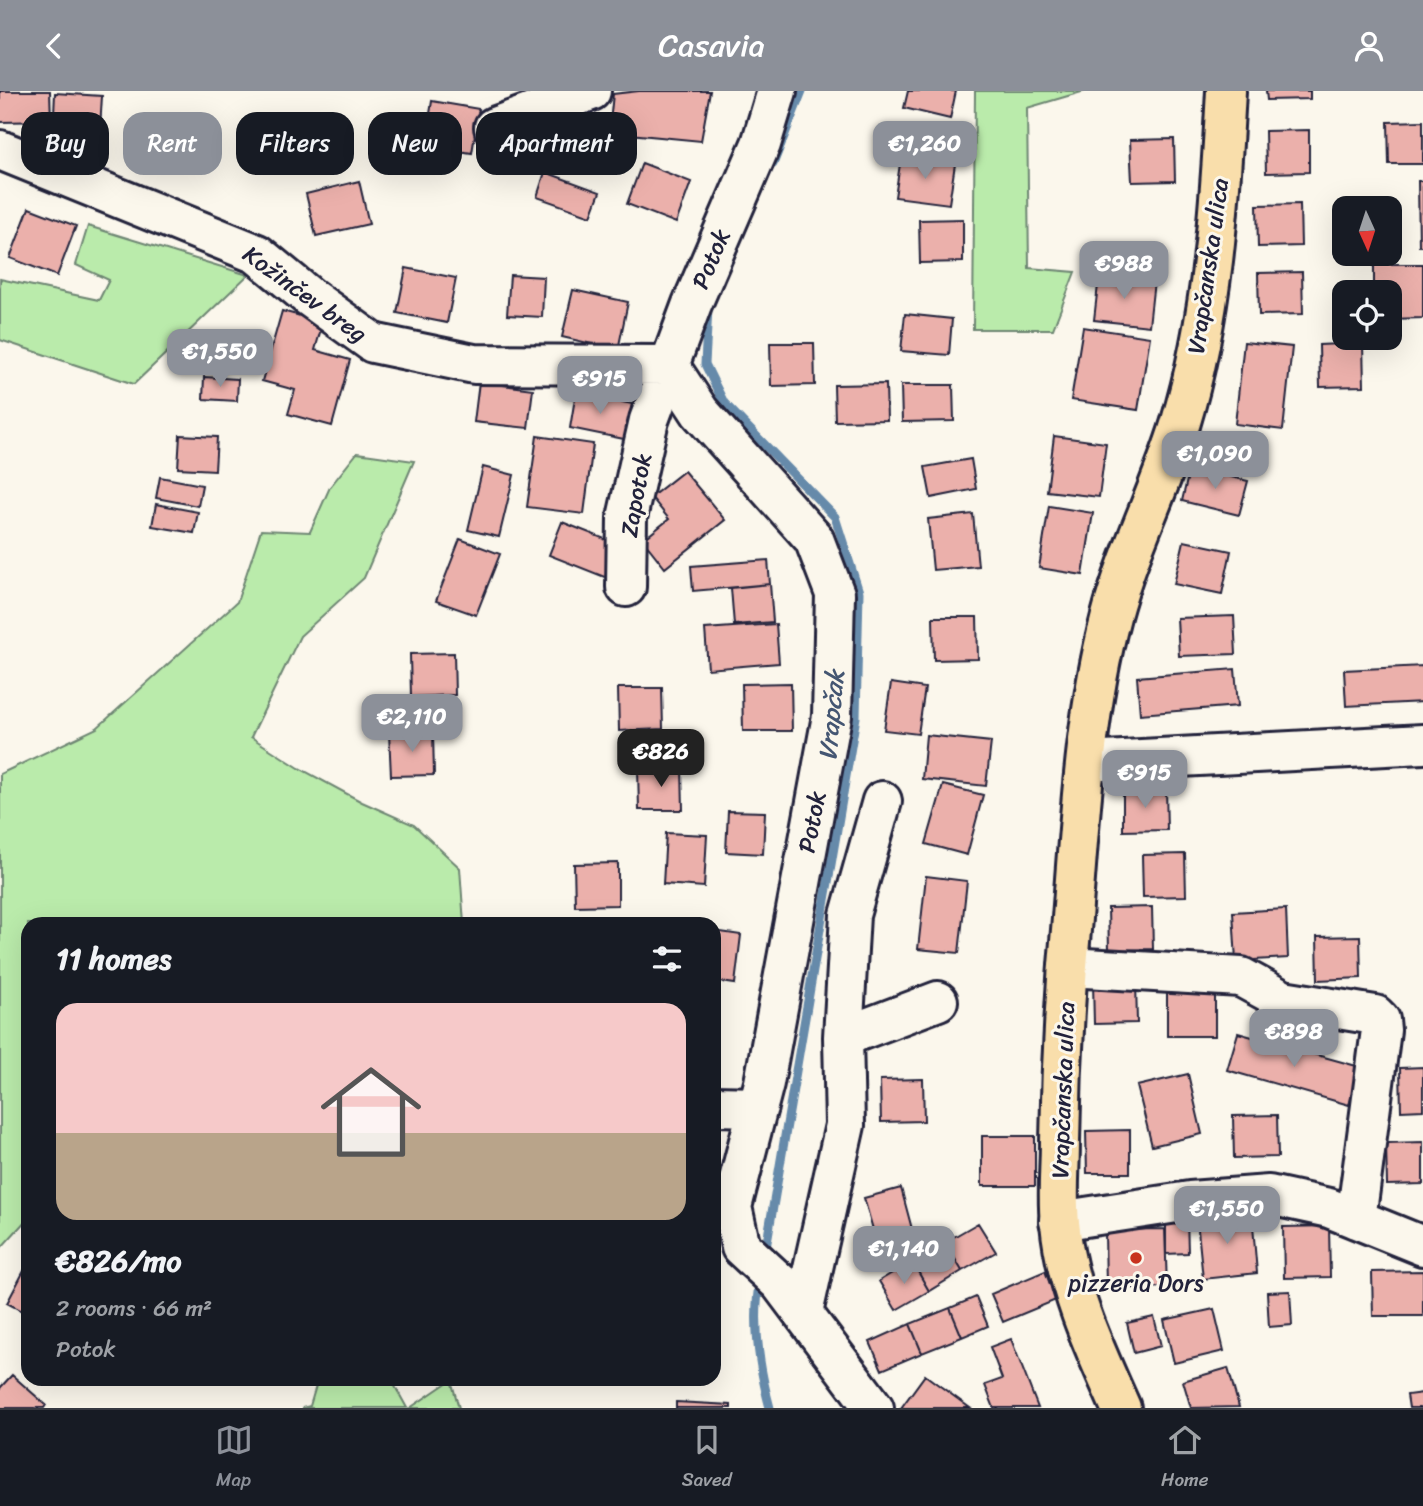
<!DOCTYPE html>
<html lang="en">
<head>
<meta charset="utf-8">
<style>
	body { margin:0; font-family:Sriracha,sans-serif; background:#242831; color:#f1f3f6; height:100vh; display:flex; flex-direction:column; font-size:26px; white-space:nowrap }
	* { box-sizing:border-box; margin:0 }
	p { font-size:23px; color:#9ea1a6 }
	.icon { flex:none; width:38px; height:38px; fill:none; stroke:currentColor; stroke-width:2; stroke-linecap:round; stroke-linejoin:round }
	.map { position:relative; flex:1; overflow:hidden }
	.sheet { position:absolute; left:21px; top:826px; width:700px; height:469px; display:flex; flex-direction:column; background:#171b24; border-radius:21px; box-shadow:0 7px 28px #0002 }
	.sheet>* { flex:none }
	.hud { position:absolute; left:21px; top:21px; width:700px; height:63px; display:flex; gap:14px }
	.needle { width:46px; rotate:177deg }
	.controls { position:absolute; left:1332px; top:105px; display:grid; gap:14px }
	.controls a { display:grid; place-items:center; width:70px; height:70px; border-radius:14px; background:#171b24; box-shadow:0 7px 28px #0002; font-size:35px }
	.price { position:absolute; translate:-50% -60px; padding:0 16px; border-radius:14px; background:#8c9099; color:#fff; font-size:23px; line-height:46px; filter:drop-shadow(0 2px 4px #0008) }
	.price::after { content:''; position:absolute; left:50%; top:42px; width:21px; height:16px; margin-left:-10px; background:inherit; clip-path:polygon(0 0,100% 0,50% 100%) }
	.price.active { background:#222; color:#fff }
	ul { padding:0; list-style:none }
	li { display:grid; align-content:center; gap:14px; height:371px; padding:0 35px }
	li+li { border-top:2px solid #363941 }
	li span { display:grid; place-items:center; height:217px; border-radius:21px; color:#555 }
	li>.icon { margin-inline-start:auto }
	span .icon { width:126px; height:126px; fill:#fffc; stroke-width:1 }
	li b { font-size:30px }
	h2 { display:flex; justify-content:space-between; align-items:center; height:84px; padding:0 35px; font-size:30px }
	.pill { padding:0 24px; border-radius:21px; background:#171b24; box-shadow:0 7px 28px #0002; font-size:24px; line-height:63px }
	.pill.active { background:#8c9099; color:#fff }
	header { display:flex; justify-content:space-between; align-items:center; height:91px; padding:0 35px; background:#8c9099; color:#fff; font-size:32px; font-weight:600 }
	.menu { display:flex; justify-content:space-around; align-items:center; height:98px; border-top:2px solid #363941; background:#171b24; font-size:19px; color:#9ea1a6 }
	.menu a { display:grid; justify-items:center; gap:4px }
	.menu .active { color:#8c9099 }
	.map>svg:first-child { display:block }
	.green { fill:#baebab; stroke:#6e8673; stroke-width:2 }
	.lines { fill:none; stroke-linecap:round; stroke-linejoin:round }
	.stream { stroke:#668aaa; stroke-width:9 }
	.building { fill:#ebb0ab; stroke:#22223b; stroke-width:2 }
	.minor-casing { stroke:#22223b; stroke-width:44 }
	.major-casing { stroke:#22223b; stroke-width:44 }
	.minor { stroke:#fbf7ec; stroke-width:38 }
	.major { stroke:#f9deab; stroke-width:38 }
	.poi-dot { fill:#c8321e; stroke:#fbf7ec; stroke-width:2.5 }
	.labels { text-anchor:middle; stroke-width:6; stroke-linejoin:round; paint-order:stroke }
	.street-label { font-size:24px; fill:#22223b; stroke:#fbf7ec }
	.poi-label { font-size:24px; fill:#22223b; stroke:#fbf7ec }
	.water-label { font-size:26px; font-style:italic; fill:#445672; stroke:#fbf7ec }
</style>
</head>
<body>
<header><svg class="icon" aria-label="back" viewBox="0 0 24 24"><path d="M15 5l-7 7 7 7"/></svg>Casavia<svg class="icon" aria-label="person" viewBox="0 0 24 24"><circle cx="12" cy="8" r="4"/><path d="M4 21q1-7 8-7t8 7"/></svg></header>
<div class="map">
<svg width="1423" height="1317" viewBox="0 0 1423 1317">
	<rect width="100%" height="100%" fill="#fbf7ec"/>
	<filter id="ink" filterUnits="userSpaceOnUse"><feTurbulence type="fractalNoise" baseFrequency=".0143" numOctaves="2"/><feDisplacementMap in="SourceGraphic" scale="14" xChannelSelector="R" yChannelSelector="G"/><feConvolveMatrix kernelMatrix="1 2 1 2 8 2 1 2 1" color-interpolation-filters="sRGB"/></filter>
	<g filter="url(#ink)">
		<path class="green" d="M975,0H1085L1027,17L1029,177L1075,181L1053,238H973Z
			M88,135L248,184L134,293L0,249V188L99,209L109,189L76,174Z
			M357,362L414,370L364,487L300,545L251,646L299,677L362,711L414,734L460,777L464,833H28V1127L0,1158V683L97,637L237,511L261,439L310,441L330,396Z
			M318,1288H391L407,1317H302L310,1315Z
			M451,1289L459,1317H410Z"/>
		<g class="lines">
			<path class="stream" d="M773,73L802,0
				M708,217L705,273L724,312L835,426L859,501L856,626L765,1163
				M760,1188C752,1230 759,1276 770,1317"/>
		</g>
		<path class="building" d="M0,0H50L51,30L0,31Z
			M639,0H710L701,50L609,41L613,3Z
			M908,0H956L950,28L904,17Z
			M1266,0H1310V8L1267,9Z
			M55,2L102,5L98,70L52,68Z
			M432,10L479,18L472,62L425,55Z
			M1423,30V73H1389L1388,31Z
			M1309,39V81L1266,82L1265,40Z
			M1174,48L1175,90L1132,91L1130,49Z
			M901,66L955,73L949,113L895,106Z
			M642,72L691,91L676,132L627,113Z
			M545,81L600,101L591,125L537,106Z
			M359,90L369,133L316,145L306,103Z
			M1418,90H1423V155H1419Z
			M1300,113L1301,155L1258,156L1257,114Z
			M29,117L76,135L57,185L10,167Z
			M963,128V171L920,172L919,129Z
			M1374,173H1423V227L1390,228V201H1374Z
			M406,177L456,187L447,232L397,222Z
			M1302,181L1303,223L1259,224L1258,182Z
			M510,184L544,186L542,226L507,224Z
			M1099,185L1154,190L1149,235L1094,229Z
			M573,199L628,211L618,259L562,246Z
			M282,220L323,231L315,259L350,269L332,335L288,323L295,299L262,290Z
			M905,223L952,228L949,264L901,260Z
			M1083,236L1150,246L1138,319L1071,309Z
			M1244,251L1292,256L1283,339L1235,333Z
			M770,252H814L815,294L771,295Z
			M1363,252L1364,295L1320,296L1319,254Z
			M204,286L238,288L237,310L203,308Z
			M479,291L533,298L528,337L474,331Z
			M886,293L887,329L835,330L834,294Z
			M901,294H953L954,330L902,331Z
			M576,301L632,313L624,348L570,337Z
			M180,344L217,346L215,379L178,377Z
			M537,345L593,353L584,423L527,416Z
			M1054,345L1106,352L1099,406L1047,400Z
			M971,368L976,398L931,407L925,376Z
			M483,376L514,384L499,446L468,439Z
			M1190,376L1248,390L1239,424L1182,410Z
			M684,380L725,429L665,477L643,449L669,428L651,406Z
			M160,386L202,394L198,415L156,407Z
			M156,413L198,421L194,442L152,435Z
			M1049,415L1093,422L1083,484L1039,477Z
			M973,423L978,475L933,479L928,428Z
			M562,431L620,454L607,487L549,464Z
			M460,448L500,463L476,524L436,510Z
			M1184,450L1231,460L1222,503L1174,493Z
			M768,469L770,493L693,500L691,475Z
			M770,493L773,531L734,534L731,497Z
			M1234,525L1236,563L1179,565L1177,527Z
			M933,526H977L978,568L934,569Z
			M776,533L779,572L708,578L705,538Z
			M454,562L455,604L411,606L410,563Z
			M1423,575V611L1346,615L1344,579Z
			M1235,578L1238,615L1140,623L1137,586Z
			M791,592L792,640H743L742,593Z
			M891,592L925,597L918,643L884,639Z
			M618,597H662L663,638L619,640Z
			M433,641L434,684L391,685L389,642Z
			M926,644L991,651L986,695L922,688Z
			M682,676L683,719H639L638,677Z
			M943,694L983,704L967,764L926,753Z
			M1166,697L1167,739L1123,740V698Z
			M728,720L765,721L763,763L726,761Z
			M666,742L707,744L704,796L663,793Z
			M1185,763L1186,805L1143,806L1142,764Z
			M618,772V814L575,815L574,773Z
			M926,785L967,790L959,862L918,858Z
			M1152,816L1153,858L1109,859L1108,817Z
			M1286,818L1288,867L1236,870L1233,821Z
			M714,840L741,844L735,893L714,890Z
			M1360,845L1361,887L1318,889L1317,846Z
			M1136,890L1137,932L1094,933L1093,891Z
			M1167,897H1215V945H1167Z
			M1238,942L1360,976L1349,1014L1227,979Z
			M1423,976V1019L1401,1020L1400,977Z
			M1188,983L1202,1043L1152,1055L1137,995Z
			M923,988L924,1030L881,1031L880,989Z
			M1277,1024L1278,1066L1234,1067L1233,1025Z
			M1130,1039V1082H1087L1086,1040Z
			M982,1045H1035V1095H982Z
			M1423,1051V1093L1387,1094L1386,1052Z
			M901,1097L916,1153L880,1163L864,1107Z
			M1252,1123L1257,1182L1203,1188L1197,1129Z
			M1166,1125H1187L1188,1162L1166,1163Z
			M978,1132L996,1161L962,1180L945,1151Z
			M1329,1135L1330,1186L1284,1187L1283,1136Z
			M1165,1138L1167,1196L1106,1198L1105,1139Z
			M945,1151L962,1180L929,1200L912,1170Z
			M912,1170L929,1200L896,1219L879,1190Z
			M26,1176L28,1177V1223L7,1212Z
			M1045,1180L1056,1209L1003,1231L991,1203Z
			M1423,1180V1225H1373L1372,1181Z
			M1290,1200L1292,1234L1269,1236L1267,1201Z
			M976,1206L988,1235L962,1246L950,1217Z
			M950,1217L962,1246L922,1262L910,1233Z
			M1214,1218L1224,1260L1174,1272L1164,1229Z
			M1154,1226L1161,1255L1134,1262L1127,1232Z
			M910,1233L922,1262L882,1279L870,1251Z
			M1011,1248L1038,1317H994L985,1294L1002,1288L990,1256Z
			M1228,1277L1239,1316L1191,1317L1183,1290Z
			M12,1284L46,1314L44,1317H0V1297Z
			M925,1284L970,1317H901Z
			M1423,1302V1317H1409L1407,1304Z
			M676,1311L731,1314V1317H676Z"/>
		<g class="lines">
			<g class="minor-casing">
				<path id="minor" d="M494,36L591,0
					M0,59L257,163L308,205L373,252L474,273L669,274
					M669,274L700,321L814,448L835,503L832,625L764,992L732,1116L741,1156L780,1192L874,1317
					M626,496L627,427L649,329L692,213L761,53L777,0
					M1086,671L1423,653
					M1068,876L1241,886L1283,909L1375,924L1380,929L1381,939L1356,1128
					M843,946L938,910
					M714,1015L758,1016
					M1059,1130L1190,1110L1269,1104L1329,1117L1423,1155
					M803,1222L845,1034L843,946L850,824L882,710"/>
			</g>
			<g class="major-casing">
				<path id="major" d="M1121,1317C1094,1257 1066,1197 1060,1132C1057,1105 1060,1077 1060,1050C1061,976 1065,902 1072,827C1080,727 1085,624 1111,525C1128,460 1160,399 1180,334C1213,225 1220,113 1226,0"/>
			</g>
			<use href="#minor" class="minor"/>
			<use href="#major" class="major"/>
		</g>
	</g>
	<circle class="poi-dot" cx="1136" cy="1167" r="7"/>
	<g class="labels">
		<g class="street-label">
			<text transform="translate(711 168) rotate(-67)" y="8">Potok</text>
			<text transform="translate(1208 175) rotate(-82)" y="8">Vrapčanska ulica</text>
			<text transform="translate(305 203) rotate(36)" y="8">Kožinčev breg</text>
			<text transform="translate(636 404) rotate(-80)" y="8">Zapotok</text>
			<text transform="translate(812 731) rotate(-79)" y="8">Potok</text>
			<text transform="translate(1063 999) rotate(-88)" y="8">Vrapčanska ulica</text>
		</g>
		<g class="poi-label">
			<text x="1136" y="1200">pizzeria Dors</text>
		</g>
		<g class="water-label">
			<text transform="translate(831 624) rotate(-85)" y="9">Vrapčak</text>
		</g>
	</g>
</svg>
<div class="controls">
<a><svg class="needle" viewBox="-14 -14 28 28"><path d="M0-13l5 13h-10z" fill="#e53935"/><path d="M0 13l5-13h-10z" fill="#9ea1a6"/></svg></a>
<a><svg class="icon" aria-label="locate" viewBox="0 0 24 24"><circle cx="12" cy="12" r="6"/><path d="M12 2v4M12 18v4M2 12h4M18 12h4"/></svg></a>
</div>
<b class="price" style="left:925px;top:90px">€1,260</b>
<b class="price" style="left:1124px;top:210px">€988</b>
<b class="price" style="left:220px;top:298px">€1,550</b>
<b class="price" style="left:600px;top:325px">€915</b>
<b class="price" style="left:1215px;top:400px">€1,090</b>
<b class="price" style="left:412px;top:663px">€2,110</b>
<b class="price active" style="left:661px;top:698px">€826</b>
<b class="price" style="left:1145px;top:719px">€915</b>
<b class="price" style="left:1294px;top:978px">€898</b>
<b class="price" style="left:1227px;top:1155px">€1,550</b>
<b class="price" style="left:904px;top:1195px">€1,140</b>
<div class="hud">
<a class="pill">Buy</a>
<a class="pill active">Rent</a>
<a class="pill">Filters</a>
<a class="pill">New</a>
<a class="pill">Apartment</a>
</div>
<section class="sheet">
<h2>11 homes<svg class="icon" aria-label="filters" viewBox="0 0 24 24"><path d="M4 7h16M4 17h16"/><circle cx="9" cy="7" r="2"/><circle cx="15" cy="17" r="2"/></svg></h2>
<ul>
<li><span style="background:linear-gradient(#f6c9c9 60%,#b9a48a 0)"><svg class="icon" aria-label="home" viewBox="0 0 24 24"><path d="M3 11l9-7 9 7M6 9v11h12V9"/></svg></span><div><b>€826/mo</b><p>2 rooms · 66 m²</p><p>Potok</p></div></li>
</ul>
</section>
</div>
<nav class="menu">
<a class="active"><svg class="icon" aria-label="map" viewBox="0 0 24 24"><path d="M3 6l6-2 6 2 6-2v14l-6 2-6-2-6 2zM9 4v14M15 6v14"/></svg>Map</a>
<a><svg class="icon" aria-label="saved" viewBox="0 0 24 24"><path d="M7 4h10v16l-5-4-5 4z"/></svg>Saved</a>
<a><svg class="icon" aria-label="home" viewBox="0 0 24 24"><path d="M3 11l9-7 9 7M6 9v11h12V9"/></svg>Home</a>
</nav>
</body>
</html>
